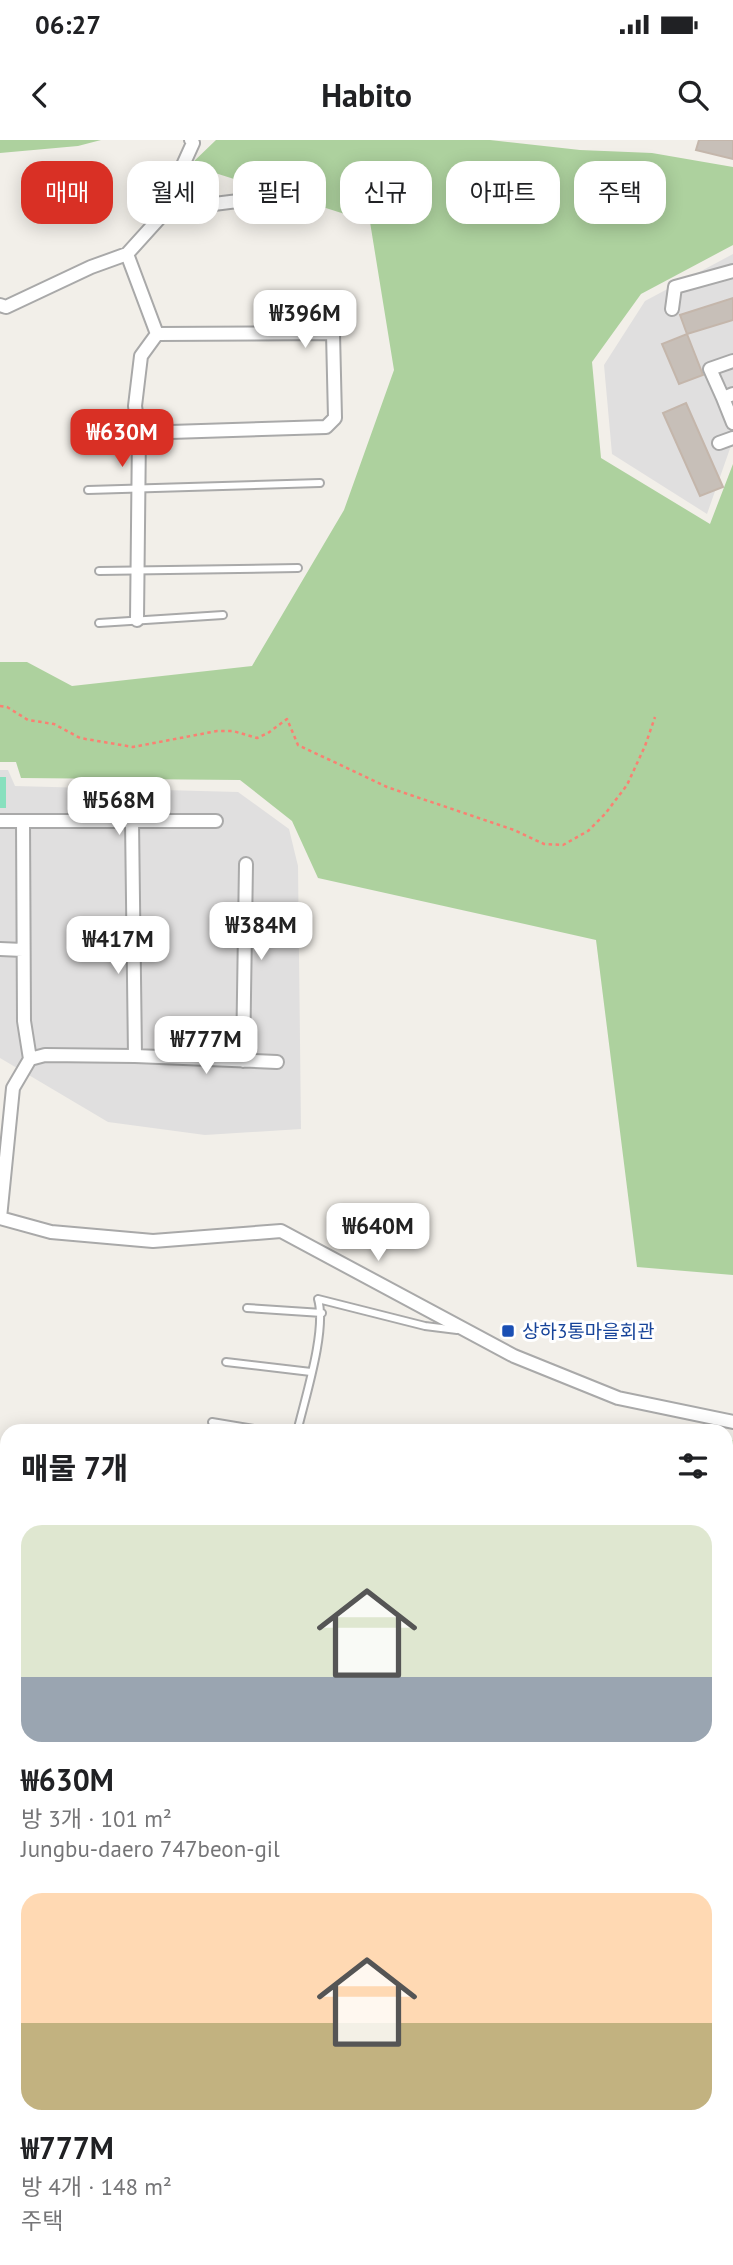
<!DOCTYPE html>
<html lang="ko">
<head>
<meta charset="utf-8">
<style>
	body { margin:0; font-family:"PT Sans","Noto Sans KR",sans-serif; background:#f6f6f6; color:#202124; height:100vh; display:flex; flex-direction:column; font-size:26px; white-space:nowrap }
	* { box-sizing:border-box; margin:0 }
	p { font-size:23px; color:#757577 }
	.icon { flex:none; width:38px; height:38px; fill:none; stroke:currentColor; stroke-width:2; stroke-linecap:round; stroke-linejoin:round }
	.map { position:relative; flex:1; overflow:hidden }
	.panel { position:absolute; left:0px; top:1284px; width:733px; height:842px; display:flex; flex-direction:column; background:#fff; border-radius:21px 21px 0 0; box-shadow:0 4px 18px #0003 }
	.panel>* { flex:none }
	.top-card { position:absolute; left:21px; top:21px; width:691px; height:63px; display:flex; gap:14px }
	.price { position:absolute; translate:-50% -60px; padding:0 16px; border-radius:14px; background:#fff; color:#222; font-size:23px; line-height:46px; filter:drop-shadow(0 2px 4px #0008) }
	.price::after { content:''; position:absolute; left:50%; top:42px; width:21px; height:16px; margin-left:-10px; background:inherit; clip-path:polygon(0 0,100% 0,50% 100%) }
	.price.selected { background:#d93025; color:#fff }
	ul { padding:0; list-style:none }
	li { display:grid; align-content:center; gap:14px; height:371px; padding:0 21px }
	li span { display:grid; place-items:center; height:217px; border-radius:21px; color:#555 }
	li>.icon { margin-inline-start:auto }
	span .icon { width:126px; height:126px; fill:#fffc; stroke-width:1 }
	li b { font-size:30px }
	h2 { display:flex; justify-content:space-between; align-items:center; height:84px; padding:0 21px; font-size:30px }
	.chip { padding:0 24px; border-radius:21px; background:#fff; box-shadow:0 4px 18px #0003; font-size:24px; line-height:63px }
	.chip.selected { background:#d93025; color:#fff }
	.status { display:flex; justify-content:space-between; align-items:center; height:49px; padding:0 35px; background:#fff; direction:ltr }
	.status svg { height:19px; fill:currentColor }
	header { display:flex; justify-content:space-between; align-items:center; height:91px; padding:0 21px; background:#fff; font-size:32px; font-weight:800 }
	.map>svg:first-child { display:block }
	.residential { fill:#e0dfdf }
	.education { fill:#ffffe5 }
	.forest { fill:#add19e }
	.pitch { fill:#88e0be }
	.building { fill:#c7bfb8; stroke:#c4b6ab; stroke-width:2 }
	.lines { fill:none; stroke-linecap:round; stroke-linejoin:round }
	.lane-casing { stroke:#a9a9a9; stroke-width:10 }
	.street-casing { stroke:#a9a9a9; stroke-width:16 }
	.path { stroke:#fa8072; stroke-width:2.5; stroke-dasharray:3.5 3.5; stroke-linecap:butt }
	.lane { stroke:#fff; stroke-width:6 }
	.street { stroke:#fff; stroke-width:12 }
	.transit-dot { fill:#1a4fb4; stroke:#fff; stroke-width:2.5 }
	.labels { text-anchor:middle; stroke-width:6; stroke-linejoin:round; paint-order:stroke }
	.transit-label { font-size:19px; fill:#164399; stroke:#fff; text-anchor:start }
</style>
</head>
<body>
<div class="status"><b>06:27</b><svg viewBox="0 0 49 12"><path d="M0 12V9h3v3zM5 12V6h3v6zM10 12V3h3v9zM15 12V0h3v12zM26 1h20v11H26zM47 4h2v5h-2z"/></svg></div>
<header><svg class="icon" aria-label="back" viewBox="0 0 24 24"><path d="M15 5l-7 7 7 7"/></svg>Habito<svg class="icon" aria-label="search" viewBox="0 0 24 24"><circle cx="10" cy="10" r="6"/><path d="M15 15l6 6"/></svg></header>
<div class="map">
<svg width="733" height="2125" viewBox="0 0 733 2125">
	<rect width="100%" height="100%" fill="#f2efe9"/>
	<path class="residential" d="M733,114V300L707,374L612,314L604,225L645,161Z
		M0,630H8L15,646L238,652L289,689L298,726L301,989L205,995L108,982L0,918Z"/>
	<path class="education" d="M0,2010L7,2011V2119H105L102,2125H0Z"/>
	<path class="forest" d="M0,0H101L78,6L0,13Z
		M216,0H490L580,10L652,13L733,27V105L641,154L592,222L601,318L710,384L733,324V1135L637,1127L596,800L318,738L292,681L240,640L21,638L16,622H0V522H27L72,546L252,526L344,370L394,230L370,82L190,25Z
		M726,1299L733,1300V2125H193L194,2119H726Z
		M0,1599H7V1856L0,1855Z"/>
	<path class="pitch" d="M0,637H6V668H0Z"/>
	<path class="building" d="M699,0H733V19L696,10Z
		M733,158V180L687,194L680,175Z
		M687,194L703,235L679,244L662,204Z
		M686,263L723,347L700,356L663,273Z"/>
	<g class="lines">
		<g class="lane-casing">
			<path id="lane" d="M88,350L320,343
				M99,431L298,428
				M99,483L223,475
				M247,1168L322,1173
				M226,1222L311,1232
				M212,1282L273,1292
				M297,1292C305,1258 327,1190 318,1159L425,1186L457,1190"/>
		</g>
		<g class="street-casing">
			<path id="street" d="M174,62L198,66L317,51
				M127,114L157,194L333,193L335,278L326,287L139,293
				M0,165L6,167L91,127L127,114L174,62V45L193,3L191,0
				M672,169L675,147L733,131
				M733,221L710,229L723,258L733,254
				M723,258L733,283
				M719,303L733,298
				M137,480L139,293L135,266L141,216L157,194
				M0,681H216
				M0,809L23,810
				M135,916L277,922
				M30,919L45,915L135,916L132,681
				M243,921L246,724
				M0,1078L51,1092L153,1101L281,1091L514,1216L618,1258L733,1282
				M0,1078L13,948L30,919L24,881L23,681"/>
		</g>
		<path class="path" d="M0,566L7,567L28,580L54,584L80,598L133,607L217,591H233L257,598L268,593L287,579L298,605L387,647L514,690L544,704L563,705L588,691L605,674L627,645L645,606L655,577
			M726,1690L733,1689
			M0,1731L7,1734
			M340,2125V2119"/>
		<use href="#lane" class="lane"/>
		<use href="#street" class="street"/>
	</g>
	<rect class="transit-dot" x="501" y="1184" width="14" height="14" rx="3.5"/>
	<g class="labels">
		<g class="transit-label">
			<text x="522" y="1198">상하3통마을회관</text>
		</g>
	</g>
</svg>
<b class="price" style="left:305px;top:210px">₩396M</b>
<b class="price selected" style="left:122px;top:329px">₩630M</b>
<b class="price" style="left:119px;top:697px">₩568M</b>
<b class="price" style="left:261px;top:822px">₩384M</b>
<b class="price" style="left:118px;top:836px">₩417M</b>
<b class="price" style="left:206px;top:936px">₩777M</b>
<b class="price" style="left:378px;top:1123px">₩640M</b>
<div class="top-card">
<a class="chip selected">매매</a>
<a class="chip">월세</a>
<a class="chip">필터</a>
<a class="chip">신규</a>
<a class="chip">아파트</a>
<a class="chip">주택</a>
</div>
<section class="panel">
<h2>매물 7개<svg class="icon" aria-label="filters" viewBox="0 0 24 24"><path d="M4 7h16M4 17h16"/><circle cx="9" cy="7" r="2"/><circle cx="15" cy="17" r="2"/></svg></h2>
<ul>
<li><span style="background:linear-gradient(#dfe7d0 70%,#9aa5b1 0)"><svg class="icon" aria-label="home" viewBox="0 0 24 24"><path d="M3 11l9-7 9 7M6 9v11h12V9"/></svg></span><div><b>₩630M</b><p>방 3개 · 101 m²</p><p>Jungbu-daero 747beon-gil</p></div></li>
<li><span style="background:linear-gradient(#ffd9b3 60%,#c2b280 0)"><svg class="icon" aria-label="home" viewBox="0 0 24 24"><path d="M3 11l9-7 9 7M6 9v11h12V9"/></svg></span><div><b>₩777M</b><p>방 4개 · 148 m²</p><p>주택</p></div></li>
</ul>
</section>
</div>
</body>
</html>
